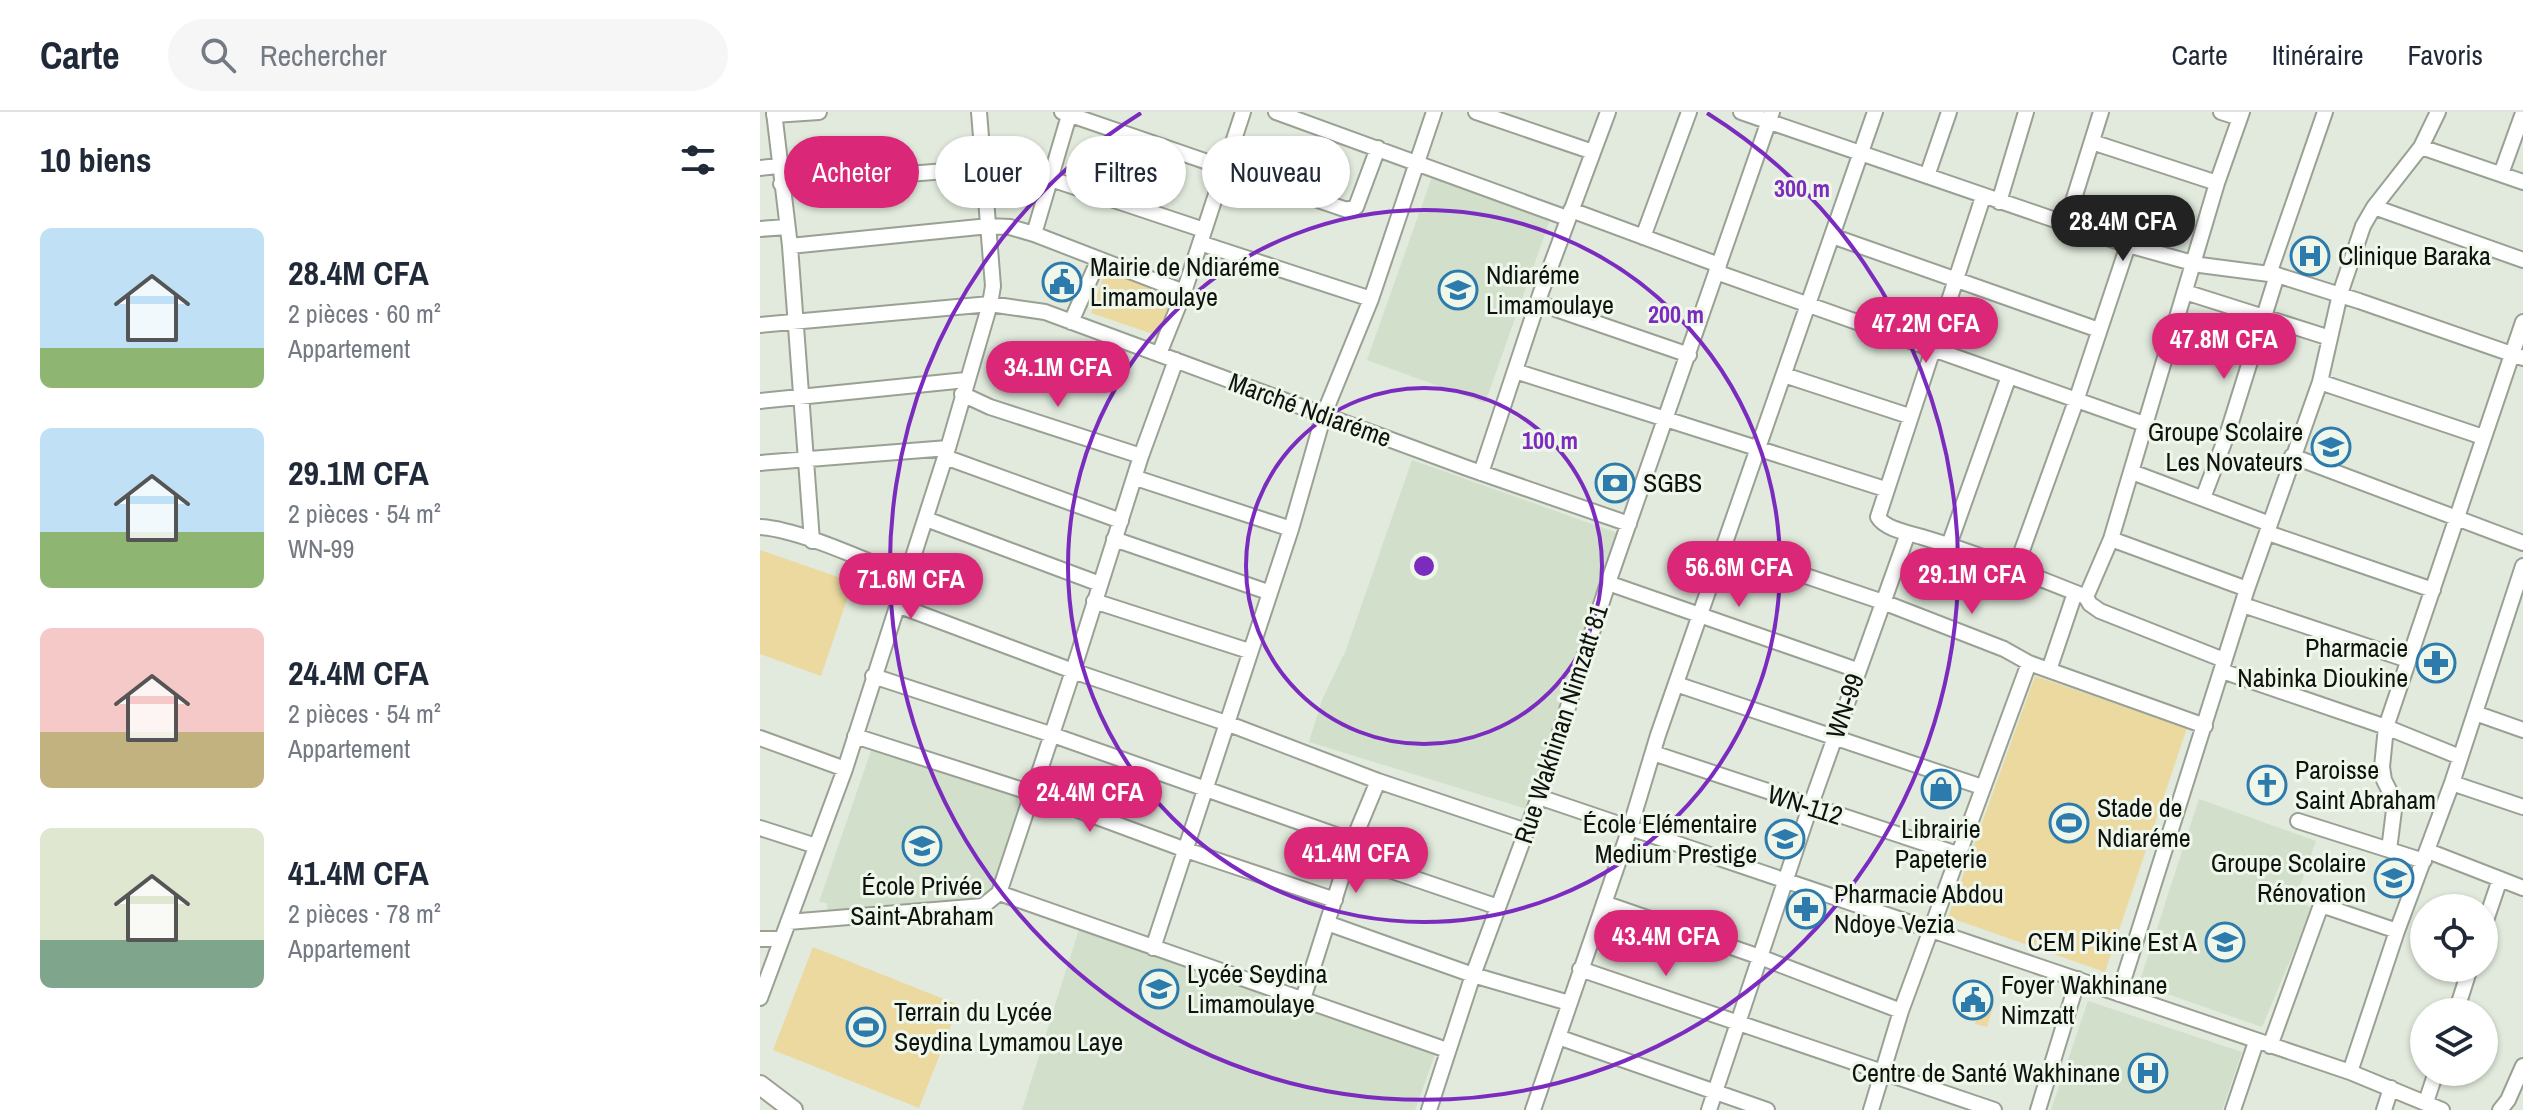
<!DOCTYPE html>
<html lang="fr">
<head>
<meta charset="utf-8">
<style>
	body { margin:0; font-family:"Archivo Narrow",sans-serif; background:#f6f6f7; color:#1f2937; height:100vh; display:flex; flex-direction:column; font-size:30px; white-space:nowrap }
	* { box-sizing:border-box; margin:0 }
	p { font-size:26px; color:#747a83 }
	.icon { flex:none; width:44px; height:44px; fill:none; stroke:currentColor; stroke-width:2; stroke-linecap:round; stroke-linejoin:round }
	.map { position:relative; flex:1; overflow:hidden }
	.side { display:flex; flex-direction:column; background:#fff; width:760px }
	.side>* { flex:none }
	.hud { position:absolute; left:24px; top:24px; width:760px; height:72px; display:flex; gap:16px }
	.tools { position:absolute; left:1650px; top:782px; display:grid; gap:16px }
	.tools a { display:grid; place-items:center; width:88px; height:88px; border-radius:50%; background:#fff; box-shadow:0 2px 6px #0004; font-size:40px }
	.price { position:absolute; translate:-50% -68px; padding:0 18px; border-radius:28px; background:#db2777; color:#fff; font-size:26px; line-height:52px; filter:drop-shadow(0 2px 4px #0008) }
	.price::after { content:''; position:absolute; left:50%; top:48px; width:24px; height:18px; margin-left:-12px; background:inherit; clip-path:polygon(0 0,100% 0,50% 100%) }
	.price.selected { background:#222; color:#fff }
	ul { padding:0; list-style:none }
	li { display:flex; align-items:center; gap:24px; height:200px; padding:0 40px }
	li span { display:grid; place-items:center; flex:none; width:224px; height:160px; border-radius:12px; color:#555 }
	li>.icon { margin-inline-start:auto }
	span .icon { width:96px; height:96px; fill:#fffc; stroke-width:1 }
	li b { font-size:34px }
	h2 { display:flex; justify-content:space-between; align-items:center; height:96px; padding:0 40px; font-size:34px }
	.pill { padding:0 28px; border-radius:36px; background:#fff; box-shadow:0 2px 6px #0004; font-size:28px; line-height:72px }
	.pill.selected { background:#db2777; color:#fff }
	header { display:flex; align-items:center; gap:48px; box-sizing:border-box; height:112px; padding:0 40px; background:#fff; border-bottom:2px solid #e0e1e3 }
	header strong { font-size:38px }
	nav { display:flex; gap:44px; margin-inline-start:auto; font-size:28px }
	.search { width:560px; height:72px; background:#f6f6f7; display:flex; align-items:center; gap:20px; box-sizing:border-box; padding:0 28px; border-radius:44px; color:#747a83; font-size:30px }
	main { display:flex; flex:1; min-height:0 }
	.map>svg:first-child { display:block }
	.built { fill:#d2dfcb }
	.green { fill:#ebd9a0 }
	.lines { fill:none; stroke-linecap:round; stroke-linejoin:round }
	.minor-casing { stroke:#99a195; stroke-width:18 }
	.major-casing { stroke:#99a195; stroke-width:22 }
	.minor { stroke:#fff; stroke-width:14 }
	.major { stroke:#fff; stroke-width:18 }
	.ring { fill:none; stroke:#7b2cbf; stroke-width:4 }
	.labels { text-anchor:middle; stroke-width:6; stroke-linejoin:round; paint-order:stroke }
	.poi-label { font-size:26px; fill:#0f120e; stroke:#eef7ea; text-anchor:start }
	.street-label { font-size:26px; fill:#0f120e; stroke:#eef7ea }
	.centre { fill:#7b2cbf; stroke:#eef7ea; stroke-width:4 }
	.ring-label { font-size:24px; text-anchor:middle; font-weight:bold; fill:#7b2cbf; stroke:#eef7ea; stroke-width:6; stroke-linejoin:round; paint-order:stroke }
</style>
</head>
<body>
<header>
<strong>Carte</strong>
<div class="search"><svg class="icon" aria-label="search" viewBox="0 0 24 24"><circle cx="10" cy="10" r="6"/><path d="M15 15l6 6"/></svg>Rechercher</div>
<nav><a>Carte</a><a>Itinéraire</a><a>Favoris</a></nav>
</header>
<main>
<section class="side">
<h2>10 biens<svg class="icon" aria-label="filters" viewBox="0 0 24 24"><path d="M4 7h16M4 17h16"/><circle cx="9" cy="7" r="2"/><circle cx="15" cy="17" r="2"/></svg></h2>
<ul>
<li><span style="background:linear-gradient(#bfe0f5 75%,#8fb573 0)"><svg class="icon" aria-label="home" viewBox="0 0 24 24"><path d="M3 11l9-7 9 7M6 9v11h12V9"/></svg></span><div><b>28.4M CFA</b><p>2 pièces · 60 m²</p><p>Appartement</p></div></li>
<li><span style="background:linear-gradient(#bfe0f5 65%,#8fb573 0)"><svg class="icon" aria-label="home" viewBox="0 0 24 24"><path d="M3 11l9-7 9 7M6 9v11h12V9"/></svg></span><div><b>29.1M CFA</b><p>2 pièces · 54 m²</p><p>WN-99</p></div></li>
<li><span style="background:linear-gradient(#f6c9c9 65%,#c2b280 0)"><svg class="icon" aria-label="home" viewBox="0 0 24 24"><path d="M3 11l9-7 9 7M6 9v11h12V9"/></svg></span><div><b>24.4M CFA</b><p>2 pièces · 54 m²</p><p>Appartement</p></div></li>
<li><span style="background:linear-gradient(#dfe7d0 70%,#7fa58c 0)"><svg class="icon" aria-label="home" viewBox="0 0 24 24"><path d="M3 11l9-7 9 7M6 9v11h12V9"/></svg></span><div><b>41.4M CFA</b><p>2 pièces · 78 m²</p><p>Appartement</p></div></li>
</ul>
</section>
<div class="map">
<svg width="1763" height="998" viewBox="0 0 1763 998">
	<rect width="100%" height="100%" fill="#e1eadd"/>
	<path class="built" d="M672,65L790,108L725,291L607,248Z
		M652,348L863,423L770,698L549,630L562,588L586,538Z
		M113,633L262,684L230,785L68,800L67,791L59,790Z
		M1439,687L1556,729L1535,788L1552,796L1502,915L1379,872Z
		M320,814L676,940L655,998H262Z
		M1328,889L1482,940L1462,998H1291Z"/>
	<path class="green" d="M345,159L413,181L399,224L331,201Z
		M0,438L93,470L61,564L0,542Z
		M1275,564L1427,616L1345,860L1188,805Z
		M53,835L199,893L159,996L13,938Z
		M1222,889L1234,892L1227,915L1215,912Z"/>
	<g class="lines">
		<g class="minor-casing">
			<path id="minor" d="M14,0L30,134L52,429
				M302,0L587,98L596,95L618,36
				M516,0L807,106
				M716,0L833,40
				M981,0L1368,133L1440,153L1517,163L1599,189L1763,246
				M1461,0L1480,6
				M14,3L59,0
				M1332,30L1457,71
				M1661,35L1763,70
				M0,56L18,54
				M1741,62L1763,1
				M1167,64L1189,0
				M21,72L224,56L291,67L444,118
				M1223,85L1118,405C1125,417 1148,421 1162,425C1219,442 1271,463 1326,485
				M1239,90L1266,0
				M1614,95L1763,148
				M811,98L959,153
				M1306,112L1341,0
				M0,117L27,115
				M274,122L310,0
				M1072,124L1339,218
				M883,125L929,0
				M440,131L611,187
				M30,134L229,114L250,115L274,122L424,180
				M956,160L1387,313
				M1509,162L1565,0
				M1425,180L1570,226
				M778,191L929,243
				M311,210L339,147
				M0,213L230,192L285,200L707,356L869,412
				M399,242L424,180L483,0
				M755,259L1125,377
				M1024,263L1149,304
				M1560,270L1723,325
				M202,282L230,295L381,344
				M0,289L206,268
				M1532,344L1763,431
				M185,345L361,409
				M0,351L188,336
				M1372,360L1510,412
				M721,361L780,183L848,0
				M376,366L531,417
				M1443,386L1468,320L1517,163
				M166,407L340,472
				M0,415C39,417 108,450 147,465
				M1508,421L1673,478
				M354,427L508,480
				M1351,427L1487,477
				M1189,433L1249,264
				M963,436L1123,490L1244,537L1269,551L1445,614
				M1256,455L1316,289L1368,133
				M848,471L1097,558
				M334,489L489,539
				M137,493L313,559L469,612L618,669L766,719
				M1483,493L1648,548
				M1464,548L1340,499L1330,492L1326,485L1351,427L1457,71L1482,0
				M1289,558L1315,481
				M1462,559L1626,615L1700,645
				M113,564L290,622L593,729
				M916,572L1222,675
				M1715,601L1763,618
				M95,624L272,681L426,738L575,788
				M0,626L85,657
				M893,641L1197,742
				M1692,671L1763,695
				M779,685L1590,960L1682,998
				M1538,709L1664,749
				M0,716L56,734
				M1629,738L1635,690L1624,668L1622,655L1626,615L1763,210
				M1668,739L1763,776
				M588,744L738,795
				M239,781L687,938
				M844,791L1000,845L1141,899
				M28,810L223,794L239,781L313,559L381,344L416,248
				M567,811L713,863L809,891
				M1724,814L1740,767
				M0,827H22
				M393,836L531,417L564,302L611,187L674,0
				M820,857L1234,998
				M1359,882L1487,477L1560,270L1580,182L1603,114L1614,95L1661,35L1678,0
				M0,886L85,657L188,336L230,192L233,174L219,0
				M543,887L593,729L618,669
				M1696,900L1710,856
				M798,925L1007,998
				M1510,934L1560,796L1567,795L1637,819
				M1590,960L1637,819L1692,671L1763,454
				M1666,990L1676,960
				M669,998L713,863L779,685L848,471L1012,0
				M773,998L870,716L898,623L1115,0
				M949,998L1050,695L1148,421
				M1111,998L1141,899L1269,551
				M1278,998L1318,867
				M1473,998L1496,930
				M1624,998L1631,976
				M1740,998L1748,988L1763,954"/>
		</g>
		<g class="major-casing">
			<path id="major" d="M0,973L33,998"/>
		</g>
		<use href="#minor" class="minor"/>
		<use href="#major" class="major"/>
	</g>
	<g class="ring">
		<circle cx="664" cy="454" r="178"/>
		<circle cx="664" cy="454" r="356"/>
		<path d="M947 1A534 534 0 1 1 381 1"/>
	</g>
	<defs>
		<g id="hospital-ring" transform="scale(2)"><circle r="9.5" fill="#eef7ea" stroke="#2d7bad" stroke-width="1.5"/><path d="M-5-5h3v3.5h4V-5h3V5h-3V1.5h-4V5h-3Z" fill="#2d7bad"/></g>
		<g id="civic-ring" transform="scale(2)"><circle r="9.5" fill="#eef7ea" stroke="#2d7bad" stroke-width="1.5"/><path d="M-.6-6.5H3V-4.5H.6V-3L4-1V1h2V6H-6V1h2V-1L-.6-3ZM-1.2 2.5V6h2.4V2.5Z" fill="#2d7bad"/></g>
		<g id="school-ring" transform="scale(2)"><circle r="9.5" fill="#eef7ea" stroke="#2d7bad" stroke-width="1.5"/><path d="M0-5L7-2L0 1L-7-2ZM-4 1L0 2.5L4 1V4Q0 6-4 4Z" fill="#2d7bad"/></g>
		<g id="bank-ring" transform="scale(2)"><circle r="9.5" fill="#eef7ea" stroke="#2d7bad" stroke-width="1.5"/><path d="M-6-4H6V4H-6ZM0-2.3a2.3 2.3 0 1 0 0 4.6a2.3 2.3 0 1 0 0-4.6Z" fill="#2d7bad"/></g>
		<g id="pharmacy-ring" transform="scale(2)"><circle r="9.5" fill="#eef7ea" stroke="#2d7bad" stroke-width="1.5"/><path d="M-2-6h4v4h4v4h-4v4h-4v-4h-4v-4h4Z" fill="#2d7bad"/></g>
		<g id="church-ring" transform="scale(2)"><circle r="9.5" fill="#eef7ea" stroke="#2d7bad" stroke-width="1.5"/><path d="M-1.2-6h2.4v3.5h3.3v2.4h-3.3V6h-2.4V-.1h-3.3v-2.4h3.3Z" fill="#2d7bad"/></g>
		<g id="shop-ring" transform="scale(2)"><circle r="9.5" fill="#eef7ea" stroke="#2d7bad" stroke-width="1.5"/><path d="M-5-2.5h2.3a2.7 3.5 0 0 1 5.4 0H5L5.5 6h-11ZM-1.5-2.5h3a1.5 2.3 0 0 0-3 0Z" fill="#2d7bad"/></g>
		<g id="stadium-ring" transform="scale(2)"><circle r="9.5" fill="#eef7ea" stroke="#2d7bad" stroke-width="1.5"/><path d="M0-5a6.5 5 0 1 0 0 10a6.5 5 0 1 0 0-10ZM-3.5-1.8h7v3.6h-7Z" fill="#2d7bad"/></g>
	</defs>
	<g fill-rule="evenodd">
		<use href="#hospital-ring" x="1550" y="144"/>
		<use href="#civic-ring" x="302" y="170"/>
		<use href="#school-ring" x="698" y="178"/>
		<use href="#school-ring" x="1571" y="335"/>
		<use href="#bank-ring" x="855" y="371"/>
		<use href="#pharmacy-ring" x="1676" y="551"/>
		<use href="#church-ring" x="1507" y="673"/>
		<use href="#shop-ring" x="1181" y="677"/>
		<use href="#stadium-ring" x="1309" y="711"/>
		<use href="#school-ring" x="1025" y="727"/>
		<use href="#school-ring" x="162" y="734"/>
		<use href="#school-ring" x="1634" y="766"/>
		<use href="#pharmacy-ring" x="1046" y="797"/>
		<use href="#school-ring" x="1465" y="830"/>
		<use href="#school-ring" x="399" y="877"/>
		<use href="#civic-ring" x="1213" y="888"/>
		<use href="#stadium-ring" x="106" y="915"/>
		<use href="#hospital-ring" x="1388" y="961"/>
	</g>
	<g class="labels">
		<g class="poi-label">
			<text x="1578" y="153">Clinique Baraka</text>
			<text x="330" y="164">Mairie de Ndiaréme<tspan x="330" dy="30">Limamoulaye</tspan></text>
			<text x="726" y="172">Ndiaréme<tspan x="726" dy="30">Limamoulaye</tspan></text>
			<text x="1543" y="329" text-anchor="end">Groupe Scolaire<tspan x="1543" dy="30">Les Novateurs</tspan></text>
			<text x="883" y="380">SGBS</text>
			<text x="1648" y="545" text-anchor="end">Pharmacie<tspan x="1648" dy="30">Nabinka Dioukine</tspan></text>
			<text x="1535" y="667">Paroisse<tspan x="1535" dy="30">Saint Abraham</tspan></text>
			<text x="1337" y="705">Stade de<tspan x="1337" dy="30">Ndiaréme</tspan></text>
			<text x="997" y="721" text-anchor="end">École Elémentaire<tspan x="997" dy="30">Medium Prestige</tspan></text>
			<text x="1181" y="726" text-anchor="middle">Librairie<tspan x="1181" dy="30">Papeterie</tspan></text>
			<text x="1606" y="760" text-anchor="end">Groupe Scolaire<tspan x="1606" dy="30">Rénovation</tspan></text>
			<text x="162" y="783" text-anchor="middle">École Privée<tspan x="162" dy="30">Saint-Abraham</tspan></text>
			<text x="1074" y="791">Pharmacie Abdou<tspan x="1074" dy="30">Ndoye Vezia</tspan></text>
			<text x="1437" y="839" text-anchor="end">CEM Pikine Est A</text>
			<text x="427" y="871">Lycée Seydina<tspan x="427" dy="30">Limamoulaye</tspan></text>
			<text x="1241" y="882">Foyer Wakhinane<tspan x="1241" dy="30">Nimzatt</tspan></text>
			<text x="134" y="909">Terrain du Lycée<tspan x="134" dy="30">Seydina Lymamou Laye</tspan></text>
			<text x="1360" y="970" text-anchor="end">Centre de Santé Wakhinane</text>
		</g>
		<g class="street-label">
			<text transform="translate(550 298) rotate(20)" y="9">Marché Ndiaréme</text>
			<text transform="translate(1085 594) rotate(-71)" y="9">WN-99</text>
			<text transform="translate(801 612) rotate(-72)" y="9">Rue Wakhinan Nimzatt 81</text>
			<text transform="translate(1045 693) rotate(18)" y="9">WN-112</text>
		</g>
	</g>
	<circle cx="664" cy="454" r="12" class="centre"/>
	<g class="ring-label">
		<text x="1042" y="85">300 m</text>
		<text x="916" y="211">200 m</text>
		<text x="790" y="337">100 m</text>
	</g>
</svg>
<div class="tools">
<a><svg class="icon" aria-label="locate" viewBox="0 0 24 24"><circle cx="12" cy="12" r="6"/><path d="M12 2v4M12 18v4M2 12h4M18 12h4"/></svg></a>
<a><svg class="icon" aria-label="layers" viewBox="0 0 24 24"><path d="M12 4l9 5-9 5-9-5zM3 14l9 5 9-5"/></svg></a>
</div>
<b class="price selected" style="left:1363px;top:151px">28.4M CFA</b>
<b class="price" style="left:1166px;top:253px">47.2M CFA</b>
<b class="price" style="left:1464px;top:269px">47.8M CFA</b>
<b class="price" style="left:298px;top:297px">34.1M CFA</b>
<b class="price" style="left:979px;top:497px">56.6M CFA</b>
<b class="price" style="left:1212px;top:504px">29.1M CFA</b>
<b class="price" style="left:151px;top:509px">71.6M CFA</b>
<b class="price" style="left:330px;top:722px">24.4M CFA</b>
<b class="price" style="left:596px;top:783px">41.4M CFA</b>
<b class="price" style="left:906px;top:866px">43.4M CFA</b>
<div class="hud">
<a class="pill selected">Acheter</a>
<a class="pill">Louer</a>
<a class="pill">Filtres</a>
<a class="pill">Nouveau</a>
</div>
</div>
</main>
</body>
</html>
